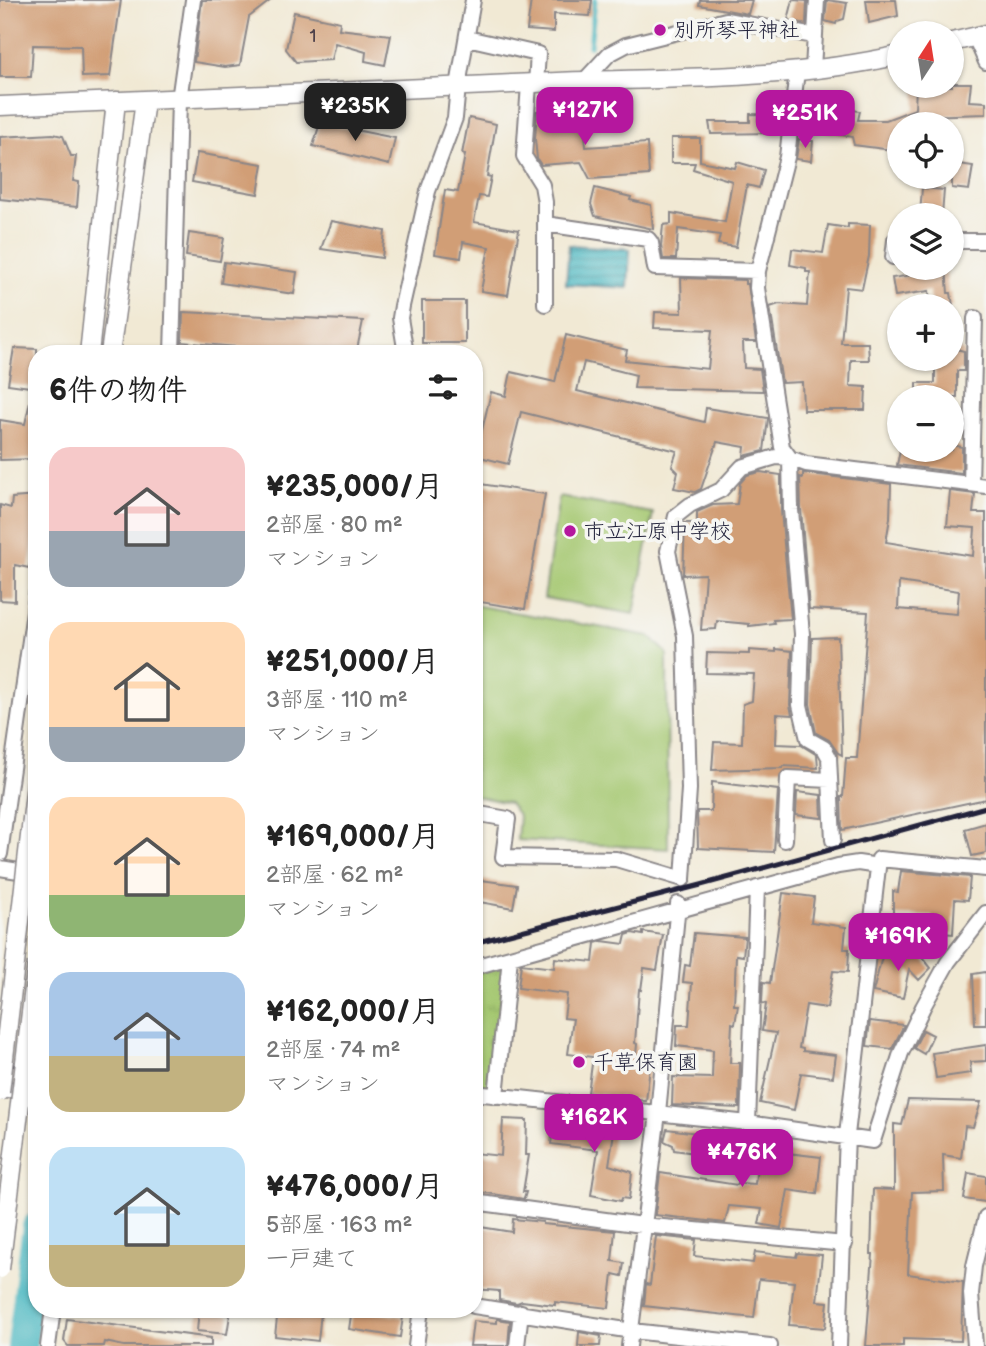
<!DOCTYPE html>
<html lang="ja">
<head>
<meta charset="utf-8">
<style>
	body { margin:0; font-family:"Balsamiq Sans","Klee One",sans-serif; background:#f6f6f6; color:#222; height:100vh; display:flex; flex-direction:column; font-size:26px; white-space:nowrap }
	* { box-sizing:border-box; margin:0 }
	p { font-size:23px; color:#767676 }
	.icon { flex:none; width:38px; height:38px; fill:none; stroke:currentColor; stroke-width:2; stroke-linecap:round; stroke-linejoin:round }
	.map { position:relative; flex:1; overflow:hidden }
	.sheet { position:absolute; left:28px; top:345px; width:455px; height:973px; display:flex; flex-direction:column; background:#fff; border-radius:28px; box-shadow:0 2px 5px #0004 }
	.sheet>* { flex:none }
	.needle { width:46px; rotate:12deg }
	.tools { position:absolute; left:887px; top:21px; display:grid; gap:14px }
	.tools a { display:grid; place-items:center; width:77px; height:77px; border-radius:50%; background:#fff; box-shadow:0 2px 5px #0004; font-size:35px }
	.price { position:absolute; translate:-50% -60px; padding:0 16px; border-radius:14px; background:#b5179e; color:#fff; font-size:23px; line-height:46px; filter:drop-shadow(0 2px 4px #0008) }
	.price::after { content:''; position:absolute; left:50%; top:42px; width:21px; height:16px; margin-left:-10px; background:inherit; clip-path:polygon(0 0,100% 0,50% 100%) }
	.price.on { background:#222; color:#fff }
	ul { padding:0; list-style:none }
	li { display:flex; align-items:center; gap:21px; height:175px; padding:0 21px }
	li span { display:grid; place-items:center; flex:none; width:196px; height:140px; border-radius:21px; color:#555 }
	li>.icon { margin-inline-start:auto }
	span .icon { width:84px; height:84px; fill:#fffc; stroke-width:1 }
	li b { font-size:30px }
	h2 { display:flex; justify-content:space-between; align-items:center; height:84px; padding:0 21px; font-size:30px }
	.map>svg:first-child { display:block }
	.park { fill:url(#park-tufts); stroke:#637456; stroke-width:2 }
	.garden { fill:#a4c770; stroke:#637456; stroke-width:2 }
	.water { fill:url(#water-rules); stroke:#356c7e; stroke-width:2 }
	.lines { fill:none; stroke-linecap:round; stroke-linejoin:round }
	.stream { stroke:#48b7c1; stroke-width:5 }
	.river { stroke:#48b7c1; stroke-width:30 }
	.building { fill:#d19e76; fill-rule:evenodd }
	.minor-casing { stroke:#8a8688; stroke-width:18 }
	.tertiary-casing { stroke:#8a8688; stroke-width:21 }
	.minor { stroke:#fff; stroke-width:14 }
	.tertiary { stroke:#fff; stroke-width:18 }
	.rail { stroke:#22223b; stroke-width:5 }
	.tertiary-bridge-casing { stroke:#8a8688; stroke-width:21; stroke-linecap:butt }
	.tertiary-bridge { stroke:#fff; stroke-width:18 }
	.poi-dot { fill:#b5179e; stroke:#f6f6f2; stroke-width:2.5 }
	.labels { text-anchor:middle; stroke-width:7; stroke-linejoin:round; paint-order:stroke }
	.number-label { font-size:18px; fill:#4e414a }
	.poi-label { font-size:21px; fill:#22223b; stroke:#f6f6f2; text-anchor:start }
</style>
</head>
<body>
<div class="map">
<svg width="986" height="1346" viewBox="0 0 986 1346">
	<defs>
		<pattern id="park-tufts" width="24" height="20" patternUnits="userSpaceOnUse" patternTransform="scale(1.75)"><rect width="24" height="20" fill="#a4c770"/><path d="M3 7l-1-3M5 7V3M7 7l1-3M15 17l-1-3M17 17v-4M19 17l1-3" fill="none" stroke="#8dab62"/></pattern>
		<pattern id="water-rules" width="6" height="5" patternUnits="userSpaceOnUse" patternTransform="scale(1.75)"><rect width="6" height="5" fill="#48b7c1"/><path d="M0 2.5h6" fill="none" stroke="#3c949e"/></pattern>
	</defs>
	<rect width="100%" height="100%" fill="#f6f6f2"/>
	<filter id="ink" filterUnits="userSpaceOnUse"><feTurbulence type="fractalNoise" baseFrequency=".0143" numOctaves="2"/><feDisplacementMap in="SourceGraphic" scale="14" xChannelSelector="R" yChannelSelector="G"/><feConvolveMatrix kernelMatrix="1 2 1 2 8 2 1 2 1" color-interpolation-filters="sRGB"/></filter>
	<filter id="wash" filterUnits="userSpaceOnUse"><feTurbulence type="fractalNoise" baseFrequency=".00686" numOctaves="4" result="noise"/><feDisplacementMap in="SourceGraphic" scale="28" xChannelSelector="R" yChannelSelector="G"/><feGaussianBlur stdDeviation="1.57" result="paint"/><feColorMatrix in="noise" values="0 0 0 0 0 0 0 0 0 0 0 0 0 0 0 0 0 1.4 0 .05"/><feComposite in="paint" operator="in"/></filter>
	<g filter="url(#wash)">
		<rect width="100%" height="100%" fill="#f1e9d4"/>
		<path class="park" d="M500,965L505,970L491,1088L474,1086V974Z"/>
		<path class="garden" d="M559,497L653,513L634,614L544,598Z
			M474,605L649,636L667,653L668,849L517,840L519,816L509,803L474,796Z"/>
		<path class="water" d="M569,245L630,249L628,288L566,284Z"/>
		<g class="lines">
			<path class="stream" d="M590,46L595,0"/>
			<path class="river" d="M22,1346L37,1227"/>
		</g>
		<g id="blocks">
			<path class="building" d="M0,0H121L110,76L82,77L81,46L33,45L31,77H0Z
				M202,0H271L249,17L240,65L225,67L194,62Z
				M531,0H592L590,16L554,14V32L527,30Z
				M700,0H752L748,14L699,5Z
				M793,0L807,1L806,24L788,20Z
				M827,0L847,3L844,19L837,21L836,24L825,21Z
				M866,0H896L898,16L869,23Z
				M294,12L340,22L339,29L391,35L385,65L365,61L366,52L335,43L331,60L296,62L286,49Z
				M952,83H971L969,101L986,102V114L922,116L923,124H900V149L892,150L854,145L852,137L805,127L807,104L860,111L858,120H886L915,109L916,86H952Z
				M583,108L586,147L647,143L649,175L590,179L581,162L541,165L537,159L535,139L537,111Z
				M750,114L781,115L780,133L711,134L709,122H750Z
				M469,118L496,124L487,176L491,177L487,197L479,196L474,222L519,230L508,295L481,291L489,247L463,242L461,258L435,254L445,190L458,192L465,155L462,154Z
				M320,123L395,138L389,165L313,146Z
				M53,134L63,136L71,156H76L73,181L79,182L77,207L0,199V137Z
				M671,138H700V161L735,168L737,162L764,170L759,188L747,185L736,247L718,244L720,235L678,229L676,259H663L661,246L663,225L671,224V213L725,222L732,181L693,169L695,163H671Z
				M799,139L813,141L811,161L796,159Z
				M197,153L263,164L258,194L192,182Z
				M952,163L973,166L969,190L952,188Z
				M595,188L631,197L630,200L651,205L653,229L595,216L591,204Z
				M922,188L944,190L942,215H920Z
				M331,221L385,231L382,258L321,249Z
				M848,224L870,225L869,256L862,289L846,287L841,343H868L869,360H851L850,386L866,387L865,410H803L802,382L782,383L770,307L779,304L807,306L810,272H806V268L790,265L792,249L823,253L828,225L848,228Z
				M189,233L224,238L220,261L186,256Z
				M224,262L297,272L294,294L221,283Z
				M925,268H946L948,293H951L953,306H931L929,291L895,296L892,278L926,273Z
				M681,278L745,280V284H748L756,342H743L744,368L760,369L763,391L634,388L636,375L584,362L577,391L704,422L706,408L768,418L764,451L744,456L745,447L717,442L701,489L695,492L674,488L678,472L672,466L677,451L521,412L508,464L476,456L491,392L506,396L511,372L555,382L566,335L627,350L625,360L708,369L712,330L654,328L655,312L682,313Z
				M422,301H465V343H422Z
				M183,312L284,317L363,321L356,354H315L182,342Z
				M14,348L37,349V388L8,384Z
				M952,348L964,351V371H957V397H917V383H935V359H952Z
				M31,397H37V459L0,460V420L25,424Z
				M952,445L962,447V473L897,465L900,450H952Z
				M760,472L781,475V511L791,619L773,620L774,623L749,626V624L717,621L716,629L701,630L705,574L683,575L685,523H697V512L713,505L737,504L740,483L747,475Z
				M803,473L891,484L890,518L886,542L973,556L975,528L947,526L950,491L975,494L973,513H986V799L842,830L841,797H843L846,758H857L868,612L809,609L801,509L800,477L803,478ZM899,582L959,591L957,614L898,609Z
				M474,483L545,494L525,609L474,601Z
				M37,496V524L29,568L15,565V601L0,600V505L11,508L12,498Z
				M838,637L842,755L838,753L829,740L816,733L810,704L812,638Z
				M776,649L792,651L790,705L792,715L777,714L776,744L801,745L817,755L818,768L783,766V768L712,770L714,742L742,743L743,704L752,701L754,674L706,673L707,653L749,654V650L776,652Z
				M712,782L778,790L774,852L698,848L697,811H711Z
				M797,792L821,795L822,818L796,815Z
				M986,823V853L972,856L965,829Z
				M901,871L970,877L968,900L955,899L953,934L932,932V916L893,915V891L898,892Z
				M474,879L517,885L513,908L474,901Z
				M783,893L814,897L811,922L846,927L844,949H849L848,972L833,971L827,1008L806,1005L799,1048L803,1049V1051L836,1055L833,1077L801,1073L794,1110L760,1103L776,1033L762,1031L766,1004L762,1003L763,982L770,983Z
				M643,932L663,935L657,970L644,968L641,990L639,989L635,1043L637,1044L636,1055L651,1057L646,1101L588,1093L593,1057L568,1054L573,1019L564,1018L567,994L518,988L521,964L554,968L555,958L593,962L595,943L602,941L624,944L626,935L632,933L643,935Z
				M694,933L745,937L743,956L736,955L734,1005H738L735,1024L732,1023L730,1063H740L739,1108L672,1105L673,1077L712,1078L713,1050L676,1046L677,1025H689L692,983L683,982L685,965L690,966Z
				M918,952L931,968L919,980L909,969L903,998L873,992L883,953L913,958Z
				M986,972V1025H975L973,974Z
				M870,1021L904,1025L892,1049L867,1046Z
				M923,1030L933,1035L924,1054L914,1048Z
				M986,1045V1061L970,1062L971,1073L936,1078L932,1053Z
				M908,1100L981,1102L973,1127L965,1126L961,1158L943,1155L944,1191L912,1192L908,1274L963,1282L961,1341L903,1339V1346H866L873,1254H871L873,1189L894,1190V1124L902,1125Z
				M555,1113L578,1117V1114L590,1115L589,1128L614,1132L609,1165L632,1172L629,1199L622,1198L621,1201L591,1195L598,1150L551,1144Z
				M503,1119L527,1120L526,1155H529L523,1192H526L524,1199L474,1191V1153L501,1156Z
				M667,1129L698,1133L696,1153L674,1150L673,1145L664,1141Z
				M761,1137L780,1140L779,1152L821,1157L817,1194L788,1190L781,1228L759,1224L762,1209L729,1206L725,1223L655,1215L660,1173L737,1185L738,1183L755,1184Z
				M968,1173L986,1176V1202L964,1199Z
				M513,1219L543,1222V1224L615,1231L612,1261L624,1263L622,1276L613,1274L609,1308L555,1302V1305L522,1301L517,1303L499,1300V1291L474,1289V1226L512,1232Z
				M656,1236L696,1240L694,1256L753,1263L755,1252L796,1257L797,1253L822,1255L817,1301L828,1302L825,1328L789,1325L794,1282L759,1279L754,1318L644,1306L646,1284L650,1285Z
				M199,1309H215V1312L230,1315L227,1334L197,1331Z
				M278,1309L321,1312L318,1341L275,1336Z
				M352,1309L403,1317L400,1337L349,1329Z
				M67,1319L211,1338V1346H124L105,1342L104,1346H68L64,1341Z
				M497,1319L510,1321L508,1346H470L473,1321L497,1323Z
				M579,1332L601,1336L600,1346H578Z"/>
		</g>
	</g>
	<g filter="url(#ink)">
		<use href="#blocks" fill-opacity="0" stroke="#8a8688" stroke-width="2"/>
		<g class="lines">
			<g class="minor-casing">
				<path id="minor" d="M975,37L986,62
					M467,38L538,54L536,83
					M813,69L817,0
					M797,71L787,157L758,271L757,288L782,447L790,458L791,510L802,634L800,705L808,739L824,748L829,757L833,840
					M583,82L609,54L626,45L726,20L814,36
					M529,84L524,156L542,185L545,202V304
					M545,224L648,239L651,243L655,268L758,271
					M952,241H986
					M893,257L895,240H900
					M172,354L179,100L193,0
					M406,354L400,318L402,306L428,191L455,118L458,86L473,0
					M971,484L975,318
					M474,813L508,819L503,857L616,859L683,879L689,789L685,636L668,551L676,516L690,505L721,490L742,467L776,457L790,458L806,464L986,486
					M785,840L788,778L830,780
					M0,854L37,590
					M0,868L37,874
					M474,967L838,866L858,863L878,866
					M0,1092L37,1084
					M474,1093L748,1123L873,1141L901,1053L923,1007L948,962L986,913
					M496,1096L510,958
					M748,1123L757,888
					M474,1202L642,1225L845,1244
					M474,1306L632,1331L770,1346
					M48,1346L53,1309
					M416,1346L421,1309
					M517,1346L521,1312
					M629,1346L658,1113L678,904
					M839,1346L847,1135L879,859L986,869
					M975,1346L971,1294L974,1266L986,1217"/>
			</g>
			<g class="tertiary-casing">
				<path id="tertiary" d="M952,42L986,34
					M0,106C178,98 357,92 535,83C656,77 780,82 900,55
					M89,354L116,101
					M110,354L145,101"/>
			</g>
			<use href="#minor" class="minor"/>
			<use href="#tertiary" class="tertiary"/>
			<path class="rail" d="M474,943L701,885L986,807
				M0,1068L37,1058"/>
			<g class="tertiary-bridge-casing">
				<path id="tertiary-bridge" d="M0,1092L37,776
					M0,1269L37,963"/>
			</g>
			<use href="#tertiary-bridge" class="tertiary-bridge"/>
		</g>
	</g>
	<g class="poi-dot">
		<circle cx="660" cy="30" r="7"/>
		<circle cx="570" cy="531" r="7"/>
		<circle cx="579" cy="1062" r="7"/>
	</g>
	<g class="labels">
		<g class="number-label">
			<text x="313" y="42">1</text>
		</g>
		<g class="poi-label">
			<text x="674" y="37">別所琴平神社</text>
			<text x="584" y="538">市立江原中学校</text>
			<text x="593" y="1069">千草保育園</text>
		</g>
	</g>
</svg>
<div class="tools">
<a><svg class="needle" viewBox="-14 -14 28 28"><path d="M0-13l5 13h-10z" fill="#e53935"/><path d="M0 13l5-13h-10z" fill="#767676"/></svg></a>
<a><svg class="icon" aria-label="locate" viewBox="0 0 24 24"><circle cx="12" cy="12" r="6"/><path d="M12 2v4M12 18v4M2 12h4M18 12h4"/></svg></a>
<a><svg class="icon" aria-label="layers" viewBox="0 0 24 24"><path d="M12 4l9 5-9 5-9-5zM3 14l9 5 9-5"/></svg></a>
<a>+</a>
<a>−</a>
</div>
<b class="price on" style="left:355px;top:143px">¥235K</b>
<b class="price" style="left:585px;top:147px">¥127K</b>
<b class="price" style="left:805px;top:150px">¥251K</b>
<b class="price" style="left:898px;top:973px">¥169K</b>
<b class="price" style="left:594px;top:1154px">¥162K</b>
<b class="price" style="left:742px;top:1189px">¥476K</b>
<section class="sheet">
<h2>6件の物件<svg class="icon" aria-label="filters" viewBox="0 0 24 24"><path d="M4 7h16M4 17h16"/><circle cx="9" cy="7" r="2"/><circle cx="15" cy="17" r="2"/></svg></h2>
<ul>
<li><span style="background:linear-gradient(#f6c9c9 60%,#9aa5b1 0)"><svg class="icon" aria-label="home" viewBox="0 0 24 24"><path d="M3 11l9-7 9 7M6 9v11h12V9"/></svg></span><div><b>¥235,000/月</b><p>2部屋 · 80 m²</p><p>マンション</p></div></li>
<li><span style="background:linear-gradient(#ffd9b3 75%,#9aa5b1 0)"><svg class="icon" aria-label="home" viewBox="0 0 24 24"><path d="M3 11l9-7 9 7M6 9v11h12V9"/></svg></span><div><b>¥251,000/月</b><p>3部屋 · 110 m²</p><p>マンション</p></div></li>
<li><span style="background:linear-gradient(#ffd9b3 70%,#8fb573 0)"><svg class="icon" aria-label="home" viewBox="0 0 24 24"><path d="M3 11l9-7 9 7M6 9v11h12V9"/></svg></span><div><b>¥169,000/月</b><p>2部屋 · 62 m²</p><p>マンション</p></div></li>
<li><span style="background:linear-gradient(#a9c7e8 60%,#c2b280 0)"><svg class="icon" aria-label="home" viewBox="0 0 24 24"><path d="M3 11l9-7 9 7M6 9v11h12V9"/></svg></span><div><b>¥162,000/月</b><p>2部屋 · 74 m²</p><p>マンション</p></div></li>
<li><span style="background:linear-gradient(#bfe0f5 70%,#c2b280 0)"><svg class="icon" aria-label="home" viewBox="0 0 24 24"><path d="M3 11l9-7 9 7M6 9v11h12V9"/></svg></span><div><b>¥476,000/月</b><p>5部屋 · 163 m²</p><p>一戸建て</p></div></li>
</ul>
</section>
</div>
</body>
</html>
